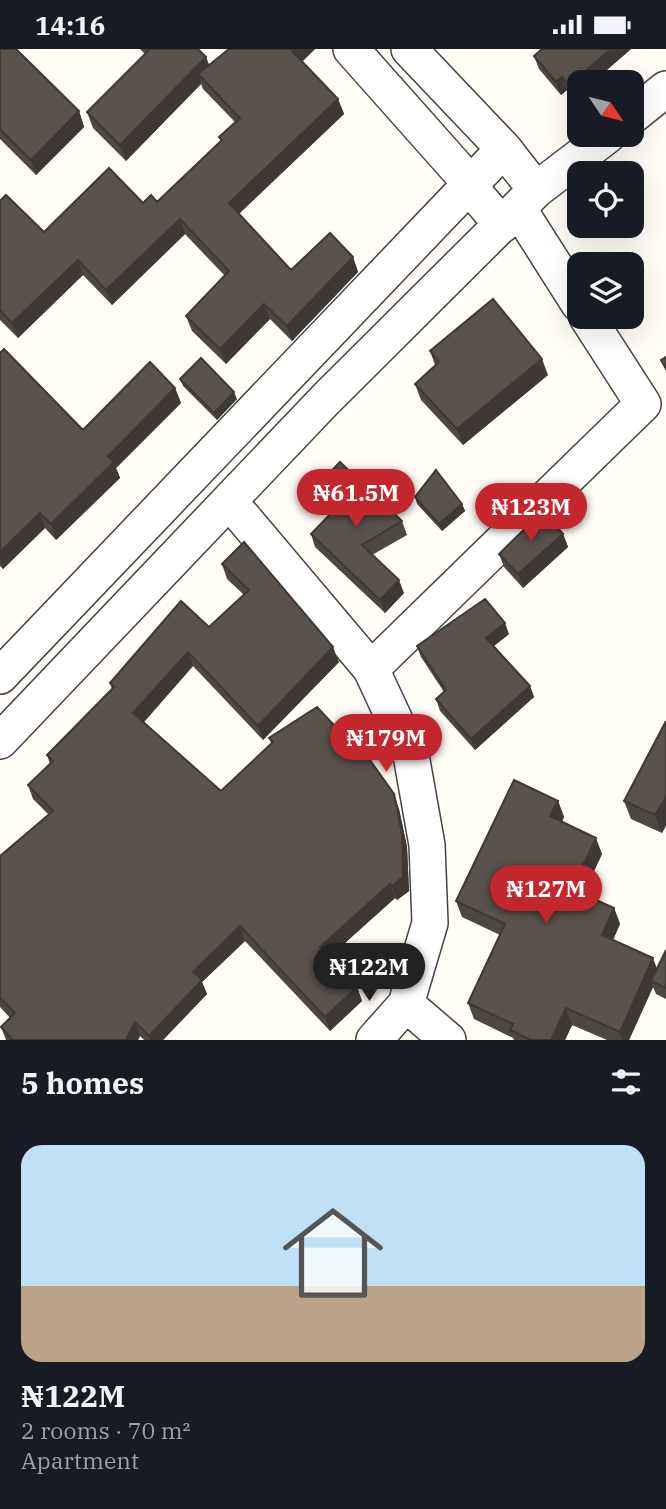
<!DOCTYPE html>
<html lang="en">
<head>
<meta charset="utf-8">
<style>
	body { margin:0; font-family:"IBM Plex Serif",serif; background:#242831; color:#f1f3f6; height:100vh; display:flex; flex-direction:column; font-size:26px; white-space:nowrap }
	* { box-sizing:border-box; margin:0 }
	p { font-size:23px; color:#9ea1a6 }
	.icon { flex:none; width:38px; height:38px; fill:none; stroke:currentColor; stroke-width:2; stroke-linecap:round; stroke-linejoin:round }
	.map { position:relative; height:991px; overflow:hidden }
	.drawer { display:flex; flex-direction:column; background:#171b24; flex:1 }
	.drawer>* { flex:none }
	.needle { width:46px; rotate:125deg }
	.tools { position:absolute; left:567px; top:21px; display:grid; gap:14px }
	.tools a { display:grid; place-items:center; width:77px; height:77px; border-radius:14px; background:#171b24; box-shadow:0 7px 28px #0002; font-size:35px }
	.price { position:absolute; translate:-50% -60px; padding:0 16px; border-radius:24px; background:#c4262e; color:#fff; font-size:23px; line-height:46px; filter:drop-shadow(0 2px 4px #0008) }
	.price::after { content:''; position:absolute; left:50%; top:42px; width:21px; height:16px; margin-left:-10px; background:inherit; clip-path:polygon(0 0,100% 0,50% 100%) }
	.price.current { background:#222; color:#fff }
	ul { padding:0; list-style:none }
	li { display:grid; align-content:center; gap:14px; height:371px; padding:0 21px }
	li span { display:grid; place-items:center; height:217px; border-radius:21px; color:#555 }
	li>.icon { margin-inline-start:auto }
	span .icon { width:126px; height:126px; fill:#fffc; stroke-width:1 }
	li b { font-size:30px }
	h2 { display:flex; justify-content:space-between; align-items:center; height:84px; padding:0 21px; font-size:30px }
	.status { display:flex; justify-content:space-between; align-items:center; height:49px; padding:0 35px; background:#171b24; direction:ltr }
	.status svg { height:19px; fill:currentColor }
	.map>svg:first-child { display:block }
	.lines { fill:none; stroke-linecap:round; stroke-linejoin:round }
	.minor-casing { stroke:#444; stroke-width:38 }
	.minor { stroke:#fff; stroke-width:35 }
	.wall { fill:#4d4742 }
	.shaded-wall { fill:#3f3936 }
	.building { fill:#5a524d; stroke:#3f3936; stroke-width:2 }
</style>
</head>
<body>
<div class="status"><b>14:16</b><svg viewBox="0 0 49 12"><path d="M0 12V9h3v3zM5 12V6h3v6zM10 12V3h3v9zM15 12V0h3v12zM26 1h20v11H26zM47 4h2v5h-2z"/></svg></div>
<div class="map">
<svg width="666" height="991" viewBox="0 0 666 991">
	<rect width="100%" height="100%" fill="#fffdf5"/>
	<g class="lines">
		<g class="minor-casing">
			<path id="minor" d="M351,0L463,126L468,136L502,176
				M632,67L666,40
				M536,141L608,86
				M518,159L579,255
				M230,453L371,620L411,706L427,796L430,874L406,955L448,991
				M371,620L643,355L587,268
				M0,627L504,100
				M0,692L326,350L536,141L504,100L409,0
				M374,991L406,955"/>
		</g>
		<use href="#minor" class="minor"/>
	</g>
	<path class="wall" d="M0,0L79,62L84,78L36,126L0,90Z
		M140,0H198L206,8L209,16L315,0L302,12L338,50L344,65L239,165L291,221L353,208L358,223L292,292L270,270L226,315L192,282L186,267L225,227L185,185L112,256L83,226L18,289L0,271V152L44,183L143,154L157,153L221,92L219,88L235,73L203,40L201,35L126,112L93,79L87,63L145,5Z
		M631,0L593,33H579V45L574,49L567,41L561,46L539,20L534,7Z
		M430,302L548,326L463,396L421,351L415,335L435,316Z
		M0,304L83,381L175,339L181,354L116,419L120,429L56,491L45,479L3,520L0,517Z
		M180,330L237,350L217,371L183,337Z
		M318,436L402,472L407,486L372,506L404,544L385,564L315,498L311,485L335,459L323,449Z
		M415,448L462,455L465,462L442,482L417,455Z
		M563,485L568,498L523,539L504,518L499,505Z
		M222,515L339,613L263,691L193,617L143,673L221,742L271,694L269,689L399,760L407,798L409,842L397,851L395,849L329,908L357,938L362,952L330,982L245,892L202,933L207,945L163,991H144L140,987L138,991H6L1,978L10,969L0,958V807L49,766L33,750L28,736L50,715L47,706L112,640L110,634L209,578L244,546L227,530Z
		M509,585L494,597L530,637L534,648L475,701L440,662L436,650L444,643L421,608L417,597Z
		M666,672L662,784L631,770L624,752Z
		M558,752L564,768L562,773L602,805L583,845L614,859L620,875L613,891L657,920L666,901V950L656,945L653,938L629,991H607L572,976L565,991H514L513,989L474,970L468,954L500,886L462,868L456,852Z"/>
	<path class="shaded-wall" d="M294,0H315L298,17L292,2Z
		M611,0H631L593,33H579V45L574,49L569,36Z
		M206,8L212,24L198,25L201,35L126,112L120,96Z
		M562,28L567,41L561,46L556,33Z
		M338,50L344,65L234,169L229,154Z
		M79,62L84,78L36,126L31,111Z
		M180,170L185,185L112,256L106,241Z
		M353,208L358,223L292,292L287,277Z
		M78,211L83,226L18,289L12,274Z
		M264,255L270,270L226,315L220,300Z
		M542,310L548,326L463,396L457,380Z
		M175,339L181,354L116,419L120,429L56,491L51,475L108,407Z
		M234,343L237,350L217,371L214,364Z
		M462,455L465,462L442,482L439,475Z
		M40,464L45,479L3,520L0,511V503Z
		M563,485L568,498L523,539L518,525Z
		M399,531L404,544L385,564L380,551Z
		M505,574L509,585L490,600L486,589Z
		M333,598L339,613L263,691L258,677Z
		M188,603L193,617L139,679L133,664Z
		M530,637L534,648L475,701L471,690Z
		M394,745L399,760L407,798L409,842L397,851L392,837Z
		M666,748V777L662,784L655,766Z
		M558,752L564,768L556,784L550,767Z
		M596,789L602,805L578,856L572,840Z
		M390,835L395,849L325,912L320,898Z
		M614,859L620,875L608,902L602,886Z
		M240,877L245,892L202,933L207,945L163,991H150L149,987L193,923Z
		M653,909L659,925L651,932L653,938L629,991H623L620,983Z
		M357,938L362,952L330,982L325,968Z
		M566,959L572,976L565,991H551Z
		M135,973L140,987L138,991H126Z"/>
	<path class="building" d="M0,0H16L79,62L31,111L0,80Z
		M150,0H198L206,8L120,96L87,63Z
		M229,0H294L292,2L338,50L229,154L291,221L330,184L353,208L287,277L264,255L220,300L186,267L229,222L180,170L106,241L78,211L12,274L0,261V152L6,146L44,183L109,119L143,154L151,146L157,153L222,91L219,88L240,69L198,25Z
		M542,0H611L569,36L562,28L556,33L534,7Z
		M493,250L542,310L457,380L415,335L439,313L430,302Z
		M4,300L83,381L150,313L175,339L108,407L114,413L51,475L40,464L0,503V304Z
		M666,308V320L661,311Z
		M201,309L234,343L214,364L180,330Z
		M340,413L402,472L362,496L399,531L380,551L311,485L340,455L318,436Z
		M436,421L462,455L439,475L415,448Z
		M543,462L563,485L518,525L499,505Z
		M244,493L333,598L258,677L188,603L133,664L221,742L273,693L269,689L317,658L362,706L365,704L394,745L402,784L403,828L392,837L390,835L320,898L357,938L325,968L240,877L193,923L202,931L149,987L135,973L126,991H11L12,990L1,978L15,964L0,949V807L53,762L28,736L53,712L47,706L114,638L110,634L181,552L209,578L249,541L222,515Z
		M485,550L505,574L486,589L530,637L471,690L436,650L446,641L417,597Z
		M666,672V748L655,766L624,752Z
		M514,731L558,752L550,767L596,789L572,840L614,859L602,886L653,909L620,983L566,959L551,991H531L510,981L513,975L468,954L505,875L456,852Z
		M666,901V939L651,932Z"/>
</svg>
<div class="tools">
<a><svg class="needle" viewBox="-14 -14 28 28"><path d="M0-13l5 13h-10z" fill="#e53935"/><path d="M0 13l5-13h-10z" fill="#9ea1a6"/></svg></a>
<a><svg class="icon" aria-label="locate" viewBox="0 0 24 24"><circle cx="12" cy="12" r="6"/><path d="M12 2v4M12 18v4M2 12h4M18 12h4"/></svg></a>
<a><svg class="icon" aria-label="layers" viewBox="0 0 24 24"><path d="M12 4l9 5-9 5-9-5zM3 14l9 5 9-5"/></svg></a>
</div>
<b class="price" style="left:356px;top:480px">₦61.5M</b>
<b class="price" style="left:531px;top:494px">₦123M</b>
<b class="price" style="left:386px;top:725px">₦179M</b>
<b class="price" style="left:546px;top:876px">₦127M</b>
<b class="price current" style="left:369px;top:954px">₦122M</b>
</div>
<section class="drawer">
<h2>5 homes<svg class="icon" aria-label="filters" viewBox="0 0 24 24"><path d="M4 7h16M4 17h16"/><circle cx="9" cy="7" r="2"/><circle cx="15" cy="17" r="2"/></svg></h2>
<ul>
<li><span style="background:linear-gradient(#bfe0f5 65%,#b9a48a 0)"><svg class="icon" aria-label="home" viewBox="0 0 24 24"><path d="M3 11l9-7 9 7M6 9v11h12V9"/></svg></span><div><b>₦122M</b><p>2 rooms · 70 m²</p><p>Apartment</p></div></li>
</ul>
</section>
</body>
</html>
